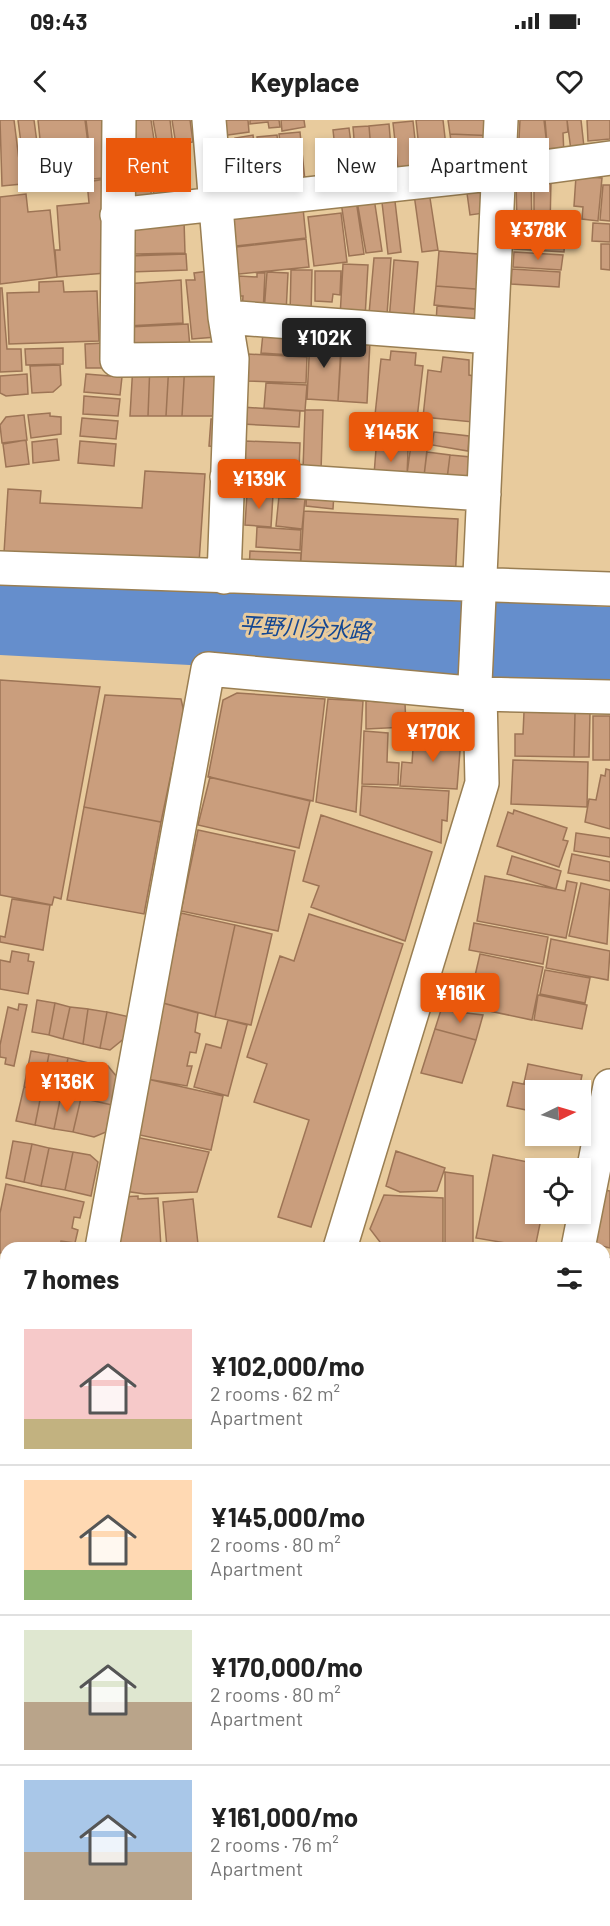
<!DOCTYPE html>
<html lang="en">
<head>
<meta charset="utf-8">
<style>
	body { margin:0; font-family:Barlow,"Noto Sans JP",sans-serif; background:#f6f6f6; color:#222; height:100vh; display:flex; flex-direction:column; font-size:22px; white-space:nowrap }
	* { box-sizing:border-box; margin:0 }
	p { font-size:20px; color:#767676 }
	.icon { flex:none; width:33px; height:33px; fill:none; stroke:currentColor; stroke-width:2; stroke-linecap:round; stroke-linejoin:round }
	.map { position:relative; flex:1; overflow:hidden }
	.drawer { position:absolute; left:0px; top:1122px; width:610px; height:684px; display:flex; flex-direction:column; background:#fff; border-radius:18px 18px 0 0; box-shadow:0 3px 9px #0003 }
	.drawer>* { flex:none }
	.guide { position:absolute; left:18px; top:18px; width:574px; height:54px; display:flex; gap:12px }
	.needle { width:39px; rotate:85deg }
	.controls { position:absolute; left:525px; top:960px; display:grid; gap:12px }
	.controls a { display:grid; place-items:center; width:66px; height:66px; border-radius:0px; background:#fff; box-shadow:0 3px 9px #0003; font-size:30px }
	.price { position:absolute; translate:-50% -51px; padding:0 14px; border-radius:6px; background:#ea580c; color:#fff; font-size:20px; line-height:39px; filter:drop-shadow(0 2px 3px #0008) }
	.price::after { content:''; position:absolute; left:50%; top:36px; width:18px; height:14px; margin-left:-9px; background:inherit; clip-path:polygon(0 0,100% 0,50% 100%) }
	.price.selected { background:#222; color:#fff }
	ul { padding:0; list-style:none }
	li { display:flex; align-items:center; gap:18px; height:150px; padding:0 24px }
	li+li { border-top:2px solid #e0e0e0 }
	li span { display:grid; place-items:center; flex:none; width:168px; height:120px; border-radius:0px; color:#555 }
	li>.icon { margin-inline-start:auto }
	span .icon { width:72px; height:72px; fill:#fffc; stroke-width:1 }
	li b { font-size:26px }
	h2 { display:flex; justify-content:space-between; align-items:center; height:72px; padding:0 24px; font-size:26px }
	.chip { padding:0 21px; border-radius:0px; background:#fff; box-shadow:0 3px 9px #0003; font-size:21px; line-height:54px }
	.chip.selected { background:#ea580c; color:#fff }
	.status { display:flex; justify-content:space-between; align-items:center; height:42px; padding:0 30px; background:#fff; direction:ltr }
	.status svg { height:16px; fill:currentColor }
	header { display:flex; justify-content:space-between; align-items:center; height:78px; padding:0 24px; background:#fff; font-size:27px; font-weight:700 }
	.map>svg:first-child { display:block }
	.water { fill:#658ecc }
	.building { fill:#ca9e7d; stroke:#9d7455; stroke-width:1.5 }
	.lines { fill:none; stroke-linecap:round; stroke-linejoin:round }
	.minor-casing { stroke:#997e52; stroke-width:36 }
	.minor { stroke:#fff; stroke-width:33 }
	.labels { text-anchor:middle; stroke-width:6; stroke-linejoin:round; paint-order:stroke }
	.water-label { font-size:22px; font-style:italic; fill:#144792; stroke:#e8cb9d }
</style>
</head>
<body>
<div class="status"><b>09:43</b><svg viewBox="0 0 49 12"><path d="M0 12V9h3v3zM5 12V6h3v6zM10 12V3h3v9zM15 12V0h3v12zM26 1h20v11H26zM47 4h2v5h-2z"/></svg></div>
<header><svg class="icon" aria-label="back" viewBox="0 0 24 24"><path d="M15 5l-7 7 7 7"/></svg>Keyplace<svg class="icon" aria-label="heart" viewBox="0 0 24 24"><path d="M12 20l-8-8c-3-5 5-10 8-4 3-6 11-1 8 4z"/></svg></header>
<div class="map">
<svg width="610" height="1806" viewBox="0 0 610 1806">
	<rect width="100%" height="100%" fill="#e8cb9d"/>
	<path class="water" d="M0,453L610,487V567L0,535Z"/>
	<path class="building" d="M0,0H14L22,64L2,66Z
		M18,0H34L43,68L27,70Z
		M38,0H85L88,24L41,29Z
		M86,0H112V57L93,59Z
		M131,0H151L157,39L147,43L152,79L130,82Z
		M153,0H170L173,26L158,28Z
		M172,0H190L193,22L176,25Z
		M212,0H248L249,12L214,17Z
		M250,0H279L280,7L269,8L268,2L250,4Z
		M281,0H304L305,7L282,11Z
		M416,0H443L448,44L421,47Z
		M448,0H498L497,16L450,14Z
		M520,0H544L548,35L518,38Z
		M545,0H567L568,12L563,13L564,35L548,36Z
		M567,0H581L585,36L572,38Z
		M587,0H610V19L588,21Z
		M413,1L418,47L398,49L393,3Z
		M389,4L393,52L373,54L369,6Z
		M369,6L373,54L357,55L353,7Z
		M349,8L355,54L338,56L333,10Z
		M300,12L305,61L285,63L279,14Z
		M450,14L497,16L495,39L454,43Z
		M253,15L259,63L225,67L220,30L237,28L235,18Z
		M277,15L283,63L263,66L257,17Z
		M58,29L59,35L88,31L91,56L44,62L41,31Z
		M186,30L190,73L154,77L151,48H160L159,33Z
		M576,56L602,58L598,101L582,99L583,87L574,86Z
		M534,57L551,59L550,109H534Z
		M112,58L106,153L57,157L55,130H60L57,86L89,83L87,62Z
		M516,58H531L532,107H517Z
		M482,64L491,92L470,95L466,66Z
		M428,65L438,130L422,132L413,67Z
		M603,65H610V101L600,100Z
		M394,73L401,132L388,134L381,74Z
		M26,74L28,92L50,90L57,157L0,164V77Z
		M302,78L306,118L227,127L223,87Z
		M374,78L382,131L366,133L357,81Z
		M356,80L364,134L349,136L341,82Z
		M341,93L347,142L314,146L308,97Z
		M184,100L185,133L135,134L134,104Z
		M593,103L610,104V122L592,121Z
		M515,112L565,115L564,132L514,129Z
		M306,119L309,147L230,155L227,128Z
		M601,124H610V150L601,149Z
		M439,131L491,135L488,170L436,166Z
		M514,132L563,135L561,150L513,147Z
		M186,134L187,150L130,152L129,136Z
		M374,138H391L387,195L369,194Z
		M394,140L418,142L413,203L389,201Z
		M343,144L368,145L365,198L340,197Z
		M512,149L560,152L559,167L511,164Z
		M291,150H312L311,195H290Z
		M209,151L216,217L192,219L186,160H195L194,153Z
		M315,151H341L340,175L333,174L332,182L315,181Z
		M267,152L288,153L286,193L264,192Z
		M257,153H265L263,193L242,191L243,176H238L239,156L257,157Z
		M181,160L183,203L127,206L125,164Z
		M63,161L64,172L97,171L99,221L9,224L7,173L39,172V162Z
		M436,166L488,170L487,190L434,185Z
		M0,168H2L7,229H21L22,251L0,252Z
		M437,186L486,190L485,207L436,204Z
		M188,204L190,228L131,231L129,207Z
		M263,213L308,216L306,236L261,233Z
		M310,218L342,220L338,281L307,279Z
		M354,220L370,221L367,283L338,281L341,225L354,226Z
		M105,223L106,248H86L85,224Z
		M63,228V244L26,245L25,229Z
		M391,231L416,233L415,245L423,246L417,299L375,295L381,239L390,240Z
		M247,234L307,237L306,263L246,261Z
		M443,237L469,240V255L480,257L473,302L423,297L428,250L441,252Z
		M227,241L224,296H182L185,242Z
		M185,242L182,296H166L169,243Z
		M150,243H169L166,296H148Z
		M150,243L148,296H130L133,244Z
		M60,245L61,265L53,272L32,273L30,246Z
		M27,254L28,274L6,276L0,273V256Z
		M86,254L122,257L120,275L84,272Z
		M266,263L307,265L305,291L264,288Z
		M84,276L120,279L118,296L83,294Z
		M242,287L300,291L299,307L242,304Z
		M305,290H323L321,351L303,350Z
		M50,293V296L61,297V314L31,318L28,295Z
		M24,295L27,320L2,323L0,305L6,297Z
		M82,298L118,301L116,319L80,316Z
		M211,299H222L220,327L209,326Z
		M413,310L429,312L424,356L407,354Z
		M434,312L469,316L468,331L432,325Z
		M57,319L59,340L33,343L32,322Z
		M26,320L29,344L6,347L3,324Z
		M80,321L116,324L114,346L78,343Z
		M245,321L300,323L299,349L249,346L245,341Z
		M376,329L408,330L407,357L374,355Z
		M427,332L450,335L447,359L424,356Z
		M450,335L471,337L468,361L447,359Z
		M145,351L205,354L199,443L4,433L8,369L41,371L40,383L142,388Z
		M307,370L334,373L333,389L306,386Z
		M247,374L273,375L271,407L245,405Z
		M279,376L305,379L302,409L276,406Z
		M304,391L458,399L455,463L300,454Z
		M257,407L301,410L300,430L256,427Z
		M250,431L301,433L300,454L249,452Z
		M0,560L100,567L61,779L54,777L52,785L0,775Z
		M237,573L325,579L313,681L208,657L223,580Z
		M105,575L181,579L184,592L161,702L84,687Z
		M328,579L363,581L356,692L316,682Z
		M366,581L405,583L406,607L366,609Z
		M524,592L575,593L574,637L515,636V614H523Z
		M425,593L464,596L463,613L424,611Z
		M575,593H590L589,637H574Z
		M593,596H610V640H593Z
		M364,611L388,613L387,642L399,643L398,665L362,664Z
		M414,615L461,618L457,669L400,666L402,642L412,643Z
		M513,640L588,642L587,687L511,684Z
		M606,649L610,650V709L585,702L589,679L596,680L601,655L605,656Z
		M210,657L310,681L299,728L198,705Z
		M362,666L449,671L447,701L442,700L441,723L360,695Z
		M84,687L161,702L144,794L67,780Z
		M514,690L567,708L563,720L568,721L559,747L497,726L508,692L513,694Z
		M321,695L432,732L405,821L311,787L319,766L303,761Z
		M198,710L295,731L278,811L181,791Z
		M576,713L610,718V737L574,731Z
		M572,734L610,742V761L568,753Z
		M512,736L561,751L556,769L507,754Z
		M485,756L565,771L567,761L577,763L566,818L477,801Z
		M581,763L610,770L607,824L569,816Z
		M12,779L50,785L43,830L0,822V816L5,817Z
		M181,793L235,805L215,897L163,883Z
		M309,794L403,824L311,1107L278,1097L309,1000L254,982L267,944L247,937L280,836L294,841Z
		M474,803L548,817L543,844L469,830Z
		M235,805L272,814L251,905L215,897Z
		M551,819L610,831L608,860L546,848Z
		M12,831L29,834L28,841L34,842L28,874L0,869V840L10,842Z
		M480,834L543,847L532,900L456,884L459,870L471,873Z
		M545,850L590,858L585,883L540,874Z
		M538,875L587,885L582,909L534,900Z
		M37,880L55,883L49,915L32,912Z
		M55,883L70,887L63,919L49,915Z
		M163,883L198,893L195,912L200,914L196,933L190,932L187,946H192L187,966L147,959Z
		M19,884L27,885L14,946L5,944L6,938L0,937V925L8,887L18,890Z
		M70,887L88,889L83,924L63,919Z
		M88,889L107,892L100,928L83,924Z
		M441,890L483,895L476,920L435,909Z
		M107,892L130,897L126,917L110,930L100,928Z
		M228,900L247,905L228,976L194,967L206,924L221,928Z
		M435,909L476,920L462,963L421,953Z
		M31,931L49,934L42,970L24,967Z
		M49,934L68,938L61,975L42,970Z
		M68,938L89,943L81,978L61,975Z
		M89,943L108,946L117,957L112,985L81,978Z
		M528,944L582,955L579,970H563L524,963Z
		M147,959L223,976L211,1030L135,1014Z
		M513,962L553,970H536V992L507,986Z
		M24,967L42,970L35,1005L16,1001Z
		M42,970L61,975L54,1009L35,1005Z
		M61,975L81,978L73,1012L54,1009Z
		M81,978L112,985L106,1012L94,1017L73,1012Z
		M135,1017L209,1032L197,1072L145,1074L124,1071Z
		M13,1021L32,1024L24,1062L6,1058Z
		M32,1024L49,1028L41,1066L24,1062Z
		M49,1028L73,1032L65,1070L41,1066Z
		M396,1031L445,1048L437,1071L400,1072L386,1066Z
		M73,1032L90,1035L98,1042L91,1076L65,1070Z
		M493,1035L552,1047L536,1048V1094H542L535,1128L476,1118Z
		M445,1052L473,1056V1127H445Z
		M6,1064L84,1082L80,1098L74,1097L72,1108L78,1110L75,1123L61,1121L59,1128H6V1133H0V1093Z
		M605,1070L610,1071V1128L593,1124Z
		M384,1075L443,1078V1126H383L370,1109Z
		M138,1076V1079L158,1078L161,1128H120L109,1119L121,1077Z
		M193,1079L198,1124L167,1128L163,1082Z
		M604,1173H610V1253H604Z
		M0,1175L1,1181H6V1264H0Z
		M604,1253H610V1279H604Z
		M604,1281H610V1300H604Z
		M0,1288H6V1311H0Z
		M604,1304H610V1324H604Z
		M0,1313H6V1358H0Z
		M604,1327H610V1346L604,1347Z
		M604,1352H610V1373H604Z
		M0,1364H6V1420H0Z
		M604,1377H610V1395H604Z
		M604,1399H610V1444H604Z
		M0,1425H6V1474H0Z
		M604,1453H610V1491H604Z
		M0,1477H6V1513H0Z
		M608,1495H610V1529H608Z
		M0,1521H6V1587H0Z
		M0,1704H6V1788H0Z
		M604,1738H610V1798H604Z
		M0,1791H6V1800H13L14,1806H0Z
		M251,1800H303V1806H252Z
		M459,1800V1806L359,1804L448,1800Z
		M465,1800H557V1806H465Z"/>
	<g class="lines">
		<g class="minor-casing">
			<path id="minor" d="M119,0L117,240L232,239
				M209,0L225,197L232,239L224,457
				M117,95L499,53L610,38
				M225,197L491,217
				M227,357L484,374
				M0,448L610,469
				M102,1128L208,549L480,574L610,577
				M340,1128L482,663L480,574L475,563L501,0
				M578,1128L610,966
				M604,1154L610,1155
				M0,1162L6,1161
				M0,1683H6
				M604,1694H610
				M334,1800V1806
				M574,1800V1806"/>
		</g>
		<use href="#minor" class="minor"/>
	</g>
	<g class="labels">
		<g class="water-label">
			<text transform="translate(305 508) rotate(3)" y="8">平野川分水路</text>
		</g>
	</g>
</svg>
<div class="controls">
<a><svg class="needle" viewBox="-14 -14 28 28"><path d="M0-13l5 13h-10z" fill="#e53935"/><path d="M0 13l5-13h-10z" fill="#767676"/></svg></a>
<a><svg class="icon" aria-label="locate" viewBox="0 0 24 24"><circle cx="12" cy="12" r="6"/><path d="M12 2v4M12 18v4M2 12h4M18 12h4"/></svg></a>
</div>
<b class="price" style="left:538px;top:141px">¥378K</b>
<b class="price selected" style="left:324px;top:249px">¥102K</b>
<b class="price" style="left:391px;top:343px">¥145K</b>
<b class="price" style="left:259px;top:390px">¥139K</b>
<b class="price" style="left:433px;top:643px">¥170K</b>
<b class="price" style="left:460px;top:904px">¥161K</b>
<b class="price" style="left:67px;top:993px">¥136K</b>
<div class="guide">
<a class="chip">Buy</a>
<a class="chip selected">Rent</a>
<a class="chip">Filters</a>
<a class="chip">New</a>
<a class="chip">Apartment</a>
</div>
<section class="drawer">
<h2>7 homes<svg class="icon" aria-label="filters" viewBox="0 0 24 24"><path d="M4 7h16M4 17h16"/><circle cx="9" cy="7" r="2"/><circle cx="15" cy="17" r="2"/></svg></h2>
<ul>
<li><span style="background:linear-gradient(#f6c9c9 75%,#c2b280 0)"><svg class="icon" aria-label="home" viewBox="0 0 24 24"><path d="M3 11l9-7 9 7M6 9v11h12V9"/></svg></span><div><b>¥102,000/mo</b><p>2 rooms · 62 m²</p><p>Apartment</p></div></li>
<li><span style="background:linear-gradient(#ffd9b3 75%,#8fb573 0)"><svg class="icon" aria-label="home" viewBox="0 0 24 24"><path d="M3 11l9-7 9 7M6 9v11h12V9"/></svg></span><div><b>¥145,000/mo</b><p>2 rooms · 80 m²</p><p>Apartment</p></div></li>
<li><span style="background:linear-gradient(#dfe7d0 60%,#b9a48a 0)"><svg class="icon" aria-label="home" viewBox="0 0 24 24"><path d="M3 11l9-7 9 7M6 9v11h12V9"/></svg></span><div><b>¥170,000/mo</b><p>2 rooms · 80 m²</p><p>Apartment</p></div></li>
<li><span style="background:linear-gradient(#a9c7e8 60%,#b9a48a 0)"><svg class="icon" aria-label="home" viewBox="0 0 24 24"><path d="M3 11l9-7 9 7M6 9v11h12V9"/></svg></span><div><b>¥161,000/mo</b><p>2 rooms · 76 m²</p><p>Apartment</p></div></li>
</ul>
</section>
</div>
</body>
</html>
